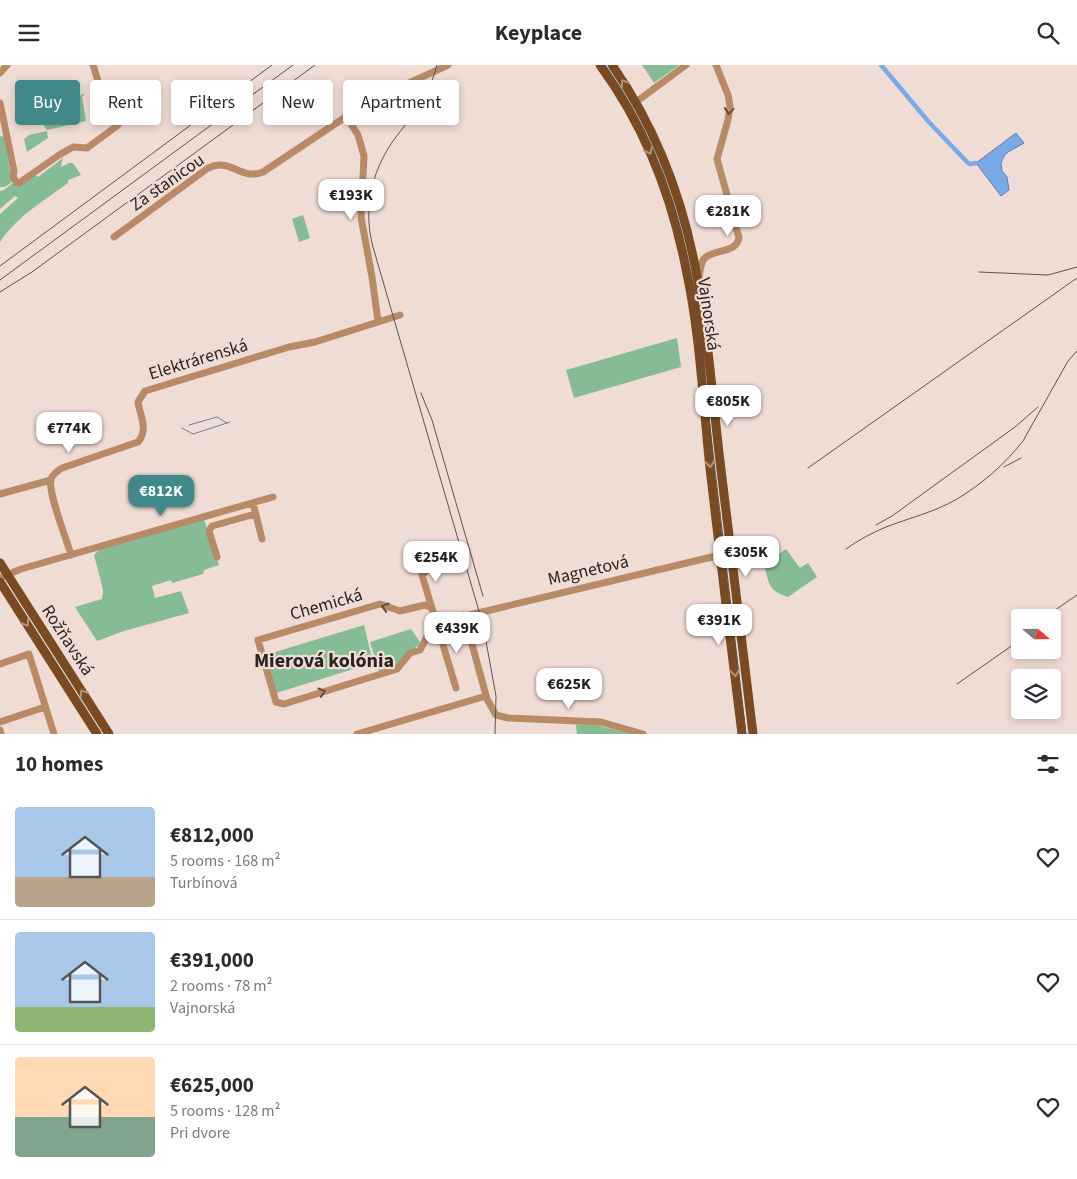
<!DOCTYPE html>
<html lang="en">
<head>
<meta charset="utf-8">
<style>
	body { margin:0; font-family:"Source Sans 3",sans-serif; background:#f2f2f3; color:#2b2b33; height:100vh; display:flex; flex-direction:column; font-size:19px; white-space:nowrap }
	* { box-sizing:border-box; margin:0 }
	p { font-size:16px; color:#7c7c81 }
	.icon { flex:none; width:28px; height:28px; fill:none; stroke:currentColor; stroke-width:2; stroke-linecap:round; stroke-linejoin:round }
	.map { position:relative; height:669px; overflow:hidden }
	.side { display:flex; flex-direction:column; background:#fff; flex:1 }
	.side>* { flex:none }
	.guide { position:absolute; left:15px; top:15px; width:500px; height:45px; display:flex; gap:10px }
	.needle { width:32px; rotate:110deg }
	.buttons { position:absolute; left:1011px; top:544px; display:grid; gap:10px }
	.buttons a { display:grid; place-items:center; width:50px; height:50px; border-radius:5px; background:#fff; box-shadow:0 2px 8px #0003; font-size:25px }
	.price { position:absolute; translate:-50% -42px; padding:0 11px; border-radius:10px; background:#fff; color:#222; font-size:16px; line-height:32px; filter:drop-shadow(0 1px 2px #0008) }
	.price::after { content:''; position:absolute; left:50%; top:30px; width:15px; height:11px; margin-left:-8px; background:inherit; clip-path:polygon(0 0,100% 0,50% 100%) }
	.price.current { background:#418989; color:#fff }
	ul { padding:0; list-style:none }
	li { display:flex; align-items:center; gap:15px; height:125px; padding:0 15px }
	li+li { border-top:1px solid #e1e1e2 }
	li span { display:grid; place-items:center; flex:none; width:140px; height:100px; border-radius:5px; color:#555 }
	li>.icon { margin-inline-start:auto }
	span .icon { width:60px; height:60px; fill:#fffc; stroke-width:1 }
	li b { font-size:21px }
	h2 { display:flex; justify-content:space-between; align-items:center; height:60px; padding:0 15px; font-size:21px }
	.pill { padding:0 18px; border-radius:5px; background:#fff; box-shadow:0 2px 8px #0003; font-size:18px; line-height:45px }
	.pill.current { background:#418989; color:#fff }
	header { display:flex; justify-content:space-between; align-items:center; height:65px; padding:0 15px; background:#fff; font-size:22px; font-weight:700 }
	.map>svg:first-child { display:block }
	.green { fill:#86bc95 }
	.water { fill:#7aa9e8; stroke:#6281ac }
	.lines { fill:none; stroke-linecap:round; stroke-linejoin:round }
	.stream { stroke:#6281ac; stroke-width:1 }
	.canal { stroke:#7aa9e8; stroke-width:4.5 }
	.minor { stroke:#b88b66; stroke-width:7 }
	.major { stroke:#7a4b22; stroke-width:9 }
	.tram { stroke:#5d534f; stroke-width:1 }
	.rail { stroke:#5d534f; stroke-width:1 }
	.oneway { stroke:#b4947b }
	.oneway2 { stroke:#634d3d }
	.labels { text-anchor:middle; stroke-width:4.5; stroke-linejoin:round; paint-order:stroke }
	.street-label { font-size:18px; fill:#2b2421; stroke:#efdcd4 }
	.quarter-label { font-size:20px; font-weight:bold; fill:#2b2421; stroke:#efdcd4 }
</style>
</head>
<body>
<header><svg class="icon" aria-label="menu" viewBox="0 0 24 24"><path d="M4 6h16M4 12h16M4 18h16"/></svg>Keyplace<svg class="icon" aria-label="search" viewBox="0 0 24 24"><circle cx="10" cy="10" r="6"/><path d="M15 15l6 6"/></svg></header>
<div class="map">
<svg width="1077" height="669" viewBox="0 0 1077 669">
	<rect width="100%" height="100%" fill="#efdcd4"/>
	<path class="green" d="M642,0H679L654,18Z
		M84,28V30L82,32L86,56L47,65L43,59Z
		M79,29L42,58L29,39Z
		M47,66L48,73L27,87L24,74L29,70Z
		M0,71L4,72L12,117L5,122H0Z
		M63,93L61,102L69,98H73L81,110L68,115V118C45,135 16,152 0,177V149L18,133L15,131L0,144V126L4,125L13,118L35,110L38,112Z
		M303,150L310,173L299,177L292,154Z
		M677,273L681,302L574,333L566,305Z
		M204,454L219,500L204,505L203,509L172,518L171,515L152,521L155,533L181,526L189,548L124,566L97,576L75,542L102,534L103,525L94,490L99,485Z
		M786,484L800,503L808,498L817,512L788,532C768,526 769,518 764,499Z
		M364,560L373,598L273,629L262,591Z
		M411,564L420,577L418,581L406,588L397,602L381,608L379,606L370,577Z
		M593,659L631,669H577L576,660Z"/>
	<path class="water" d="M1016,68L1024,78L1008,87L1004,91L1001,98L1002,106L1007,112L1009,125L1001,131L976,98Z"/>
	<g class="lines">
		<path class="stream" d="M189,360L217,352L227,358
			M182,363L193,369L230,357"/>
		<path class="canal" d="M881,0L928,56L967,97L970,99L976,98"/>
		<path class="minor" d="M0,8L7,0
			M636,37L686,0
			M0,38L14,106L13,111L16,117L19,118L59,90L73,82L87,83L117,61L121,56L99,19L93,0
			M346,51L358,70L364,91L361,152L372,212L378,256
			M114,172L208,103C231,92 240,116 263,107L368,37L448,0
			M699,214C700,207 700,196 706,192C716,184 736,188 739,173L717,94L728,55L730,41L728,30L716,0
			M0,429L51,415
			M253,438L262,474
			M71,490C67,475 47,426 51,414C53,409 57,406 62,403L138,377C149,364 140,351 138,337L145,326L289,282L315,277L400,250
			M217,492L209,466L212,461L255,449
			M423,500L425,507L422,510L456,623
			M0,513L21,504L273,432
			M432,543L425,540L400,546L380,539L258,575L276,637L284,639L397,604L410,588L420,585L429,568L438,562
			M464,550L487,634L496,650L508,653L601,657L643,669
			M436,558L720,490
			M0,599L29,589L54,669
			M0,657L45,642
			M0,665L1,669
			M357,669L486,631"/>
		<path class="major" d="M600,0C644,60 672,132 686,204C700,268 703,337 710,403C720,492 731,580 742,669
			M612,0C654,60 681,129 695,201C707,262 712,326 719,388C730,482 742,575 753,669
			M0,498L109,669
			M0,517L97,669"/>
		<path class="tram" d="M605,0C652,67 680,145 694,226L746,669"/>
		<path class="rail" d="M437,0C430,30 411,52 393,76C371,108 363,145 373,182L483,560L496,631L495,669
			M0,201L272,0
			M979,207L1048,210L1077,202
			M0,215L293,0
			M0,227L32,207L315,0
			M421,328L432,355L483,531
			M1004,402L1021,393
			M808,403L1077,213
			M876,460L892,451L1015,362L1038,342
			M846,484C858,475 872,468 886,462C909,453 935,447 957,434C982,419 1005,399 1023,376L1068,296L1077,286
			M1045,552L1077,530
			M957,619L1020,575"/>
	</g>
	<defs><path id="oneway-chevron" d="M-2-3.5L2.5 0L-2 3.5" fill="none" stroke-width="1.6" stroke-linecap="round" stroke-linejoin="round" transform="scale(1.25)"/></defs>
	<g class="oneway">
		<use href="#oneway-chevron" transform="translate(624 18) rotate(-123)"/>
		<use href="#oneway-chevron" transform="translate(649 86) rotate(65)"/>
		<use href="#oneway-chevron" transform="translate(710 399) rotate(84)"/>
		<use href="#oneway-chevron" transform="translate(26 558) rotate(57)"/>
		<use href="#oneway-chevron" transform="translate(735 608) rotate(83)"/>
		<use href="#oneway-chevron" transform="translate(83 628) rotate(-123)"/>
	</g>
	<g class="oneway2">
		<use href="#oneway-chevron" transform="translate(729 46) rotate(95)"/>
		<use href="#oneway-chevron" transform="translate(385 542) rotate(-164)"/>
		<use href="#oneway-chevron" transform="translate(322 627) rotate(-17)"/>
	</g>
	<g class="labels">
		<g class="street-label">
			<text transform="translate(167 117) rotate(-35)" y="6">Za stanicou</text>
			<text transform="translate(709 249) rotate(82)" y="6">Vajnorská</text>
			<text transform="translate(198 294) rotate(-17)" y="6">Elektrárenská</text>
			<text transform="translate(588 505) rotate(-13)" y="6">Magnetová</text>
			<text transform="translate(326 539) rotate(-16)" y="6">Chemická</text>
			<text transform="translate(68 575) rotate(57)" y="6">Rožňavská</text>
		</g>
		<g class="quarter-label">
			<text x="324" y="602">Mierová kolónia</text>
		</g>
	</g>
</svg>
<div class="buttons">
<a><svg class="needle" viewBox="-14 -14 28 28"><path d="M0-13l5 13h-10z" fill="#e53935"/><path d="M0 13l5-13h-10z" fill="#7c7c81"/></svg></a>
<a><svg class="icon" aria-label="layers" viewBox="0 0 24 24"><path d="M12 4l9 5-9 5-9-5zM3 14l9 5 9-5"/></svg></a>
</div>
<b class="price" style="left:351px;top:156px">€193K</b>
<b class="price" style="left:728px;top:172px">€281K</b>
<b class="price" style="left:728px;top:362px">€805K</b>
<b class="price" style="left:69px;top:389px">€774K</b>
<b class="price current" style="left:161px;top:452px">€812K</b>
<b class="price" style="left:746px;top:513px">€305K</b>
<b class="price" style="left:436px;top:518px">€254K</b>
<b class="price" style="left:719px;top:581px">€391K</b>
<b class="price" style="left:457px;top:589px">€439K</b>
<b class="price" style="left:569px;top:645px">€625K</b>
<div class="guide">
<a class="pill current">Buy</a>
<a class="pill">Rent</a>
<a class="pill">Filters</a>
<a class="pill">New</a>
<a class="pill">Apartment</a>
</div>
</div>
<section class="side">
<h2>10 homes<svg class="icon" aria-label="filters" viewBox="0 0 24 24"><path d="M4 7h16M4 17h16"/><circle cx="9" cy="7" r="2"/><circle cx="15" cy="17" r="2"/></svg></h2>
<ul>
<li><span style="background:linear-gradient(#a9c7e8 70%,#b9a48a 0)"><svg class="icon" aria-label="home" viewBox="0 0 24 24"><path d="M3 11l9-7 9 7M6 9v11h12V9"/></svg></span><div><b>€812,000</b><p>5 rooms · 168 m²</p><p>Turbínová</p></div><svg class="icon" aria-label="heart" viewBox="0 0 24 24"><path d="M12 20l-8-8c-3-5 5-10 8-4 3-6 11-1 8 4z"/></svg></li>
<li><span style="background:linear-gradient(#a9c7e8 75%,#8fb573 0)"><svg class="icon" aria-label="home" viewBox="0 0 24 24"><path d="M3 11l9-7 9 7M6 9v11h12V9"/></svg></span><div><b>€391,000</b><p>2 rooms · 78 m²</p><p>Vajnorská</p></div><svg class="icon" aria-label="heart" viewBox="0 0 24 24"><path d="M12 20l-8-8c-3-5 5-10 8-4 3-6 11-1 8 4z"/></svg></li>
<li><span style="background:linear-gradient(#ffd9b3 60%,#7fa58c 0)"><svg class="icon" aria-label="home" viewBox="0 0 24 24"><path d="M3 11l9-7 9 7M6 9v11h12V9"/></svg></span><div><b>€625,000</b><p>5 rooms · 128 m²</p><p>Pri dvore</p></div><svg class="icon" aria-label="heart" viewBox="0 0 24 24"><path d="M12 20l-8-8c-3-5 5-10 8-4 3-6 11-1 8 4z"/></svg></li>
</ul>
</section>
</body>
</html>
